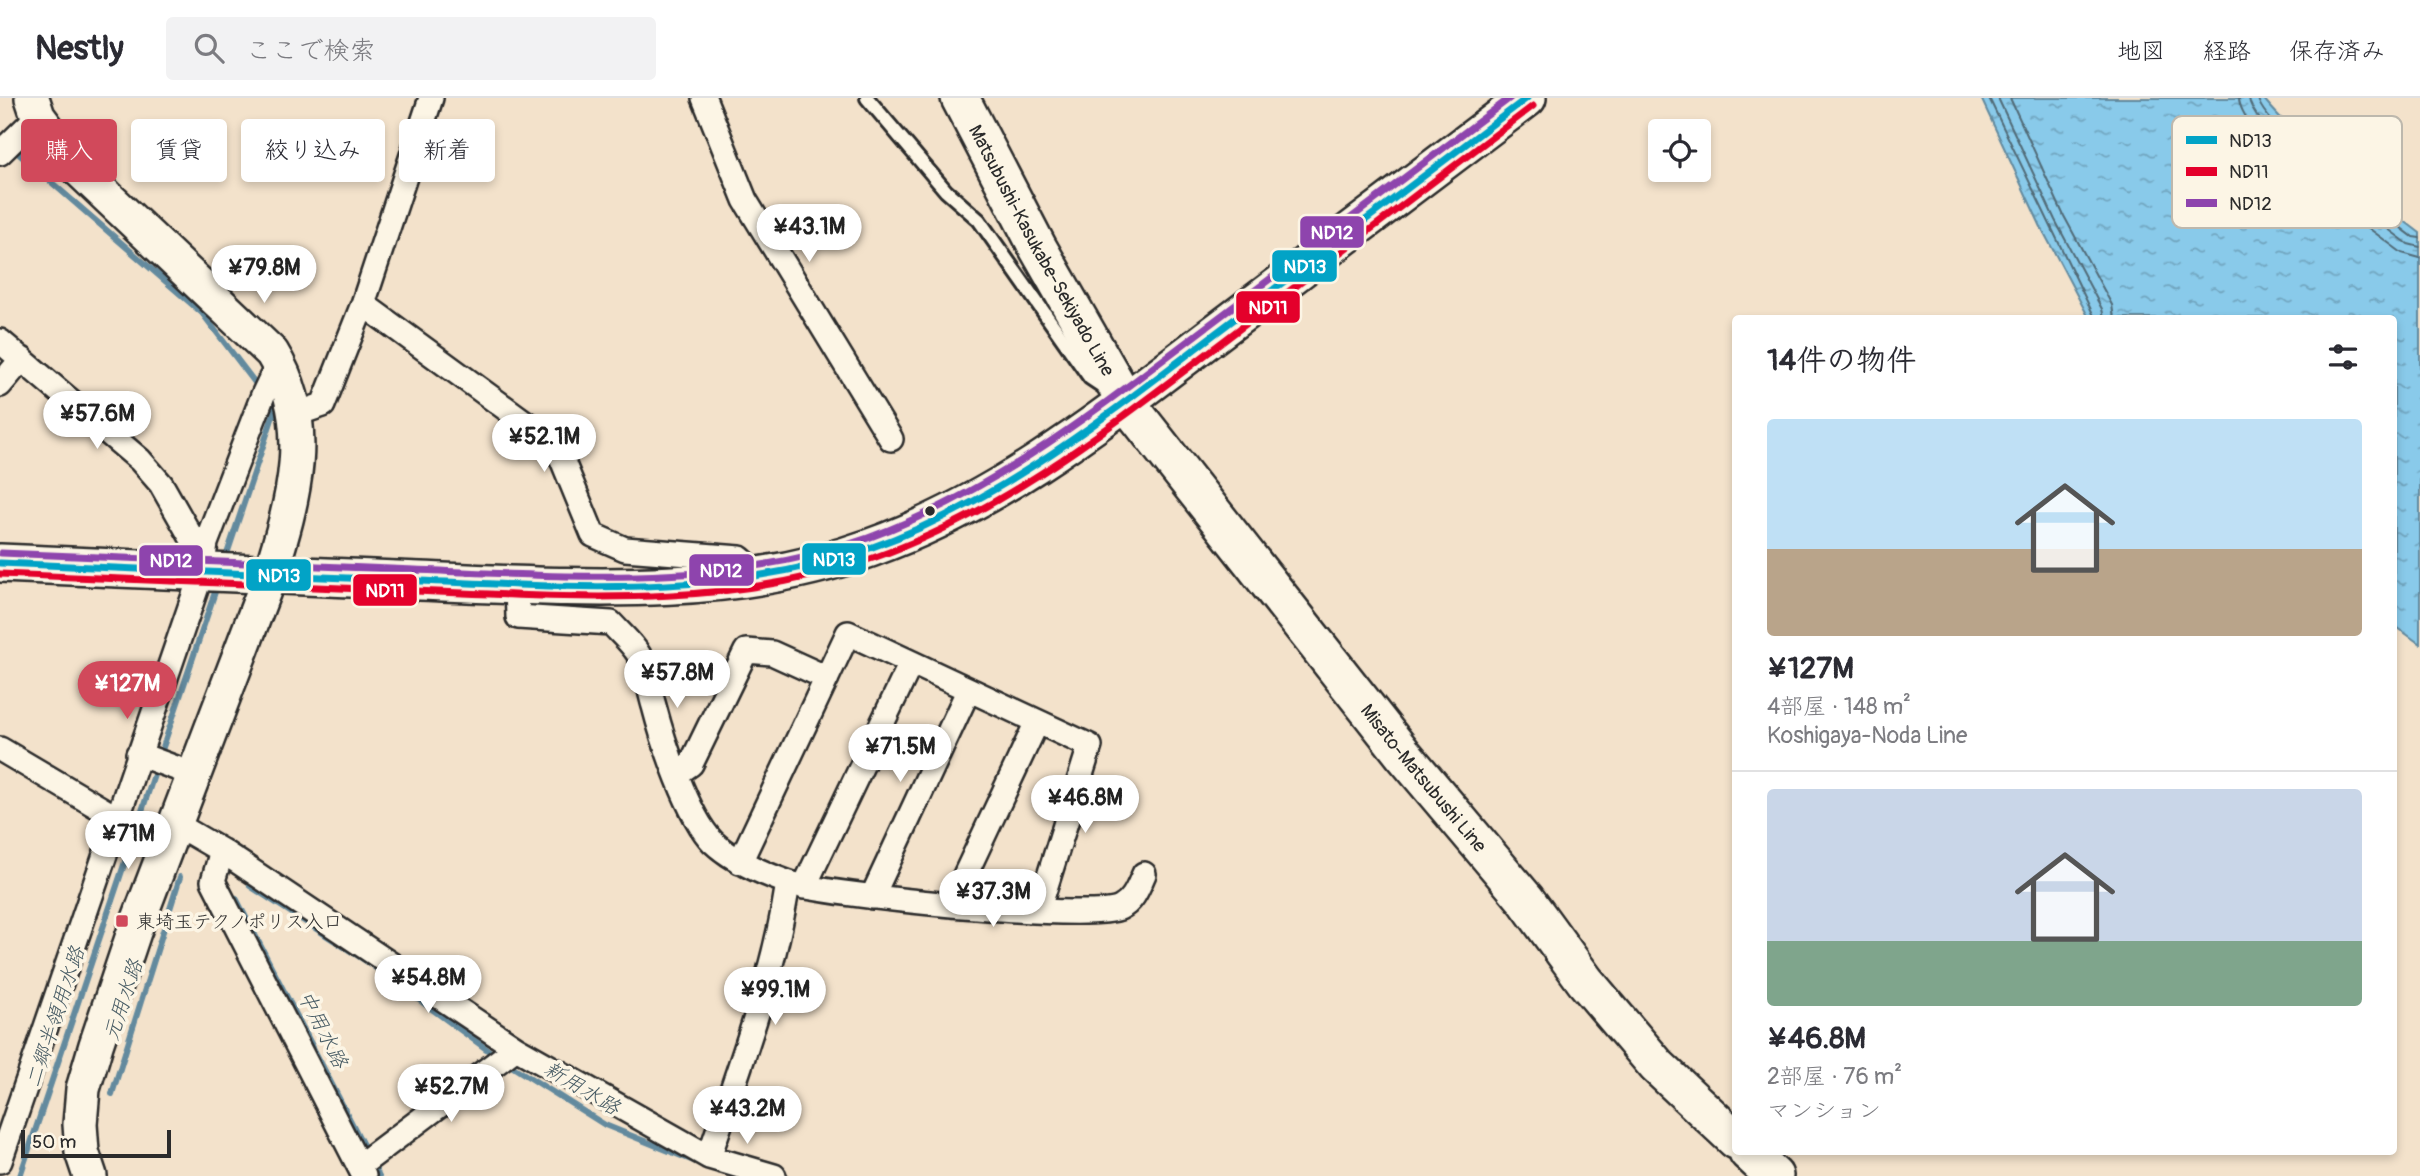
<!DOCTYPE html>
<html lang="ja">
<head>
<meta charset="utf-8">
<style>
	body { margin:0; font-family:Pangolin,"Klee One",sans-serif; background:#f2f2f3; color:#2b2b33; height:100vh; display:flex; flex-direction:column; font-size:26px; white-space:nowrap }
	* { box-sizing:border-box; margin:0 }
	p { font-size:23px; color:#7c7c81 }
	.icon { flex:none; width:38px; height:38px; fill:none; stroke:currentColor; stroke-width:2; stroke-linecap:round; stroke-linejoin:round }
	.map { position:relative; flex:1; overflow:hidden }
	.details { position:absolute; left:1732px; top:217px; width:665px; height:840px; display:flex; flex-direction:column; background:#fff; border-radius:7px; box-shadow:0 4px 10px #0003 }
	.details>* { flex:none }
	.top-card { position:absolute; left:21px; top:21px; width:665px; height:63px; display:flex; gap:14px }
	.controls { position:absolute; left:1648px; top:21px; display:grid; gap:14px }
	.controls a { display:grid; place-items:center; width:63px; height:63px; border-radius:7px; background:#fff; box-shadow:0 4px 10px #0003; font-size:35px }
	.scale { position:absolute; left:21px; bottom:18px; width:150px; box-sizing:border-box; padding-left:7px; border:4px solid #2b2b2b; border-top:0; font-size:19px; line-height:24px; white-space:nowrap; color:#2b2b2b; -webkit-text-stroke:5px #fcf5e5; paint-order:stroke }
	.price { position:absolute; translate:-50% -60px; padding:0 16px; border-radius:24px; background:#fff; color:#222; font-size:23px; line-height:46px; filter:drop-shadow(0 2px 4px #0008) }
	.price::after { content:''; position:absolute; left:50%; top:42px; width:21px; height:16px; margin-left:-10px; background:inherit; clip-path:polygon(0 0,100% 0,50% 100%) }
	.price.on { background:#d1495b; color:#fff }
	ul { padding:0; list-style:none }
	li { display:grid; align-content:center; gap:14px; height:371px; padding:0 35px }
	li+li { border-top:2px solid #e1e1e2 }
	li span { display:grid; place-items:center; height:217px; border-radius:7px; color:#555 }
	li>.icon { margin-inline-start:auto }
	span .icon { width:126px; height:126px; fill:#fffc; stroke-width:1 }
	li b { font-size:30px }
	h2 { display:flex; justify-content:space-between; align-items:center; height:84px; padding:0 35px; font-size:30px }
	.tag { padding:0 24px; border-radius:7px; background:#fff; box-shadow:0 4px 10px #0003; font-size:24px; line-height:63px }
	.tag.on { background:#d1495b; color:#fff }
	header { display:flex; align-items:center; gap:42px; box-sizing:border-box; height:98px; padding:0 35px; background:#fff; border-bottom:2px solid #e1e1e2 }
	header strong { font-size:33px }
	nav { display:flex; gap:38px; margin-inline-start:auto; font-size:24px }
	.search { width:490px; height:63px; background:#f2f2f3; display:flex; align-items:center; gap:18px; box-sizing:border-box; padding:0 24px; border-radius:7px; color:#7c7c81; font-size:26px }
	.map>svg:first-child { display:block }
	.water { fill:url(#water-ripples); stroke:#638a9e; stroke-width:2 }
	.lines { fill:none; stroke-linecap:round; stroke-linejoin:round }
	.shore { stroke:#516b77; stroke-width:2 }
	.stream { stroke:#638a9e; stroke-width:6 }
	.lane-casing { stroke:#2b2b2b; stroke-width:18 }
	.street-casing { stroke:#2b2b2b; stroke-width:28 }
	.secondary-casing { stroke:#2b2b2b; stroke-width:38 }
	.primary-casing { stroke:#2b2b2b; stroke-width:42 }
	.lane { stroke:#fcf5e5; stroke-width:12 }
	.street { stroke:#fcf5e5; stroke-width:23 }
	.secondary { stroke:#fcf5e5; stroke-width:33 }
	.primary { stroke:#fcf5e5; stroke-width:37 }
	.bus-1-casing { stroke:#fcf5e5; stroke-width:12 }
	.bus-2-casing { stroke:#fcf5e5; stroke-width:12 }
	.bus-3-casing { stroke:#fcf5e5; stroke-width:12 }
	.bus-1 { stroke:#02a3c6; stroke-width:7 }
	.bus-2 { stroke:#e4002b; stroke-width:7 }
	.bus-3 { stroke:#8e44ad; stroke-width:7 }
	.bus-dot { fill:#2b2b2b; stroke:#fcf5e5; stroke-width:2.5 }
	.poi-dot { fill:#d1495b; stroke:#fcf5e5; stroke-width:2.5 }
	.labels { text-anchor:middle; stroke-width:7; stroke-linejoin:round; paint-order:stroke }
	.street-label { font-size:19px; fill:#2b2b2b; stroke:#fcf5e5 }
	.poi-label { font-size:19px; fill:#2b2b2b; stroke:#fcf5e5; text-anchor:start }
	.water-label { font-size:21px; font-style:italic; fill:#475b64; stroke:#fcf5e5 }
	.key { fill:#fcf5e5; stroke:#bdb8ad; stroke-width:2 }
	.key-label { font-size:19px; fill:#2b2b2b }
	.line-badge { stroke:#fcf5e5; stroke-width:2.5 }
	.badge-label { font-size:19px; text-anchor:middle; font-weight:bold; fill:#fff }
</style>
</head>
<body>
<header>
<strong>Nestly</strong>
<div class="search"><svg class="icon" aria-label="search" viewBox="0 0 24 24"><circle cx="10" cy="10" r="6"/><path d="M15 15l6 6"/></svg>ここで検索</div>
<nav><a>地図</a><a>経路</a><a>保存済み</a></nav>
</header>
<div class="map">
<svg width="2420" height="1078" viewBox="0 0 2420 1078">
	<defs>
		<pattern id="water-ripples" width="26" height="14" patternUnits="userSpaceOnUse" patternTransform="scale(1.75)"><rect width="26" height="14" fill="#89caea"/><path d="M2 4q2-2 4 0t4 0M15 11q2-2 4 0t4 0" fill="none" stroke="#70a4be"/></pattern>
	</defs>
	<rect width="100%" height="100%" fill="#f3e2cb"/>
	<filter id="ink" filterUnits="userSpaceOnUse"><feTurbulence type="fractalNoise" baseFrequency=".0143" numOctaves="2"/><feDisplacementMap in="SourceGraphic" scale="14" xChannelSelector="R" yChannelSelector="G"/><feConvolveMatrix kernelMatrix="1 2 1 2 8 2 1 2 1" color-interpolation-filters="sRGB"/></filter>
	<g filter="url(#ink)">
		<path class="water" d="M1981,0H2263C2307,53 2365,93 2420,135V546L2394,527V220H2089L2041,129Z"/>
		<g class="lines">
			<path class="shore" d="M1989,0L2095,220
				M1998,0L2055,122L2102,211L2104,220
				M2010,0L2064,118L2112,207L2114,220
				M2239,0C2240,40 2368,129 2402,155L2420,160
				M2249,0C2251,33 2378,123 2408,146L2420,149
				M2258,0C2261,29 2385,117 2413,139L2420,140"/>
			<path class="stream" d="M12,50L202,215L259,290
				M224,465L275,312L268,301
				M160,658L218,485
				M250,788L369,865L496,958
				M236,800L379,1078
				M505,964L605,1027L706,1068
				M112,996L180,779
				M20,1078L157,668"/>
			<g class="lane-casing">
				<path id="lane" d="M867,0L946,93L979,122L1090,280L1105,290"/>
			</g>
			<g class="street-casing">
				<path id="street" d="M704,0L745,102L891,341
					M0,55L38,18
					M363,206L556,347L593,437L625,451L740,460L749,468L754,480
					M0,243L140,362L161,386L202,458
					M0,287L22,261
					M296,316L323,307L363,206L431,0
					M517,487L518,519L611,525C620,535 632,545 639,557C647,571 649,592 654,608C663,643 688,719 713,744C733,763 762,775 787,784C825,798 1091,824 1120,810C1134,803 1138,789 1144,776
					M0,651L117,720
					M138,656L192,676
					M678,675L691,666L746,553L772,555L827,580
					M174,725L222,753L516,950L709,1059L774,1078
					M222,753L213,783L364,1078
					M740,764L848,535L1090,648L1038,813
					M804,789L911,565
					M872,799L968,593
					M952,805L1037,624
					M709,1059C739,970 774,878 788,785
					M0,1063L202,474L206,445L263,297L271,280L287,278
					M359,1068L516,950"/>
			</g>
			<g class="secondary-casing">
				<path id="secondary" d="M32,0L38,18L76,69L272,255C316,326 293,403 270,477L134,834L96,947L83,991L80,1026L82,1054L90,1078"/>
			</g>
			<g class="primary-casing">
				<g id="primary">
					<path id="s1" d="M960,0L1038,150L1126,304L1403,656L1526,802L1585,883L1657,968L1736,1042"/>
					<path d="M0,465C140,472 280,478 420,483C570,489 727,502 870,450C999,404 1104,320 1212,238C1317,159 1422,79 1527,0"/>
					<path d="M1748,1054L1774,1078"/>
				</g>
			</g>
			<use href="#lane" class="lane"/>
			<use href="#street" class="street"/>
			<use href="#secondary" class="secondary"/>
			<use href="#primary" class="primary"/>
			<g class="bus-1-casing">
				<path id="bus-1" d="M0,465C140,472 280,477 420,483C570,489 725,501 870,450C998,405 1105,319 1212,238C1317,159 1422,79 1527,0"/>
			</g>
			<g class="bus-2-casing">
				<path id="bus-2" d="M0,476C138,482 276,488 413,493C567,499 725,512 873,460C1002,415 1110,329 1217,248C1322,168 1428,88 1533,8"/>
			</g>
			<g class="bus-3-casing">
				<path id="bus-3" d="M1,455C139,461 277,467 415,472C566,478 723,492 868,440C994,394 1099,310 1205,230C1306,153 1408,77 1510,0"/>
			</g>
			<use href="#bus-1" class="bus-1"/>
			<use href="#bus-2" class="bus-2"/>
			<use href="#bus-3" class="bus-3"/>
		</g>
	</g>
	<circle class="bus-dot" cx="930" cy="413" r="6"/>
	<rect class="poi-dot" x="115" y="816" width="14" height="14" rx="3.5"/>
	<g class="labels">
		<g class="street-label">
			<text dy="7" stroke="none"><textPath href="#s1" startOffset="173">Matsubushi-Kasukabe-Sekiyado Line</textPath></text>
			<text dy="7" stroke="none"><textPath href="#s1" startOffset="826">Misato-Matsubushi Line</textPath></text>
		</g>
		<g class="poi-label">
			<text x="136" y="830">東埼玉テクノポリス入口</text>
		</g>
		<g class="water-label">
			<text transform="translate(123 902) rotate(-72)" y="7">元用水路</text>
			<text transform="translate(55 919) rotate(-72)" y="7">二郷半領用水路</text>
			<text transform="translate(323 931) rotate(63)" y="7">中用水路</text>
			<text transform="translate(582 990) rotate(31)" y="7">新用水路</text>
		</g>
	</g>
	<rect x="2172" y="18" width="230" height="112" rx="10" class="key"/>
	<rect x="2186" y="38" width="31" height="8" fill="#02a3c6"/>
	<rect x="2186" y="69" width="31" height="9" fill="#e4002b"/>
	<rect x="2186" y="101" width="31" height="8" fill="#8e44ad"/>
	<g class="key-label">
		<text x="2229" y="49">ND13</text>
		<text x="2229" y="80">ND11</text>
		<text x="2229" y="112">ND12</text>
	</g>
	<g class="line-badge">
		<rect x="1299" y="117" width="66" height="34" rx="7" fill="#8e44ad"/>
		<rect x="1271" y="151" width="67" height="34" rx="7" fill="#02a3c6"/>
		<rect x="1235" y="192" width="66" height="34" rx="7" fill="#e4002b"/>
		<rect x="801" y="444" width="66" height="34" rx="7" fill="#02a3c6"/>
		<rect x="138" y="446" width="66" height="33" rx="7" fill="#8e44ad"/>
		<rect x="688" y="455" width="67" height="34" rx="7" fill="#8e44ad"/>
		<rect x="245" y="460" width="67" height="34" rx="7" fill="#02a3c6"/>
		<rect x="352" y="475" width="66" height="34" rx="7" fill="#e4002b"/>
	</g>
	<g class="badge-label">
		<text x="1332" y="141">ND12</text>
		<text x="1305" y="175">ND13</text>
		<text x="1268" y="216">ND11</text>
		<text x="834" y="468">ND13</text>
		<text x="171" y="469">ND12</text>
		<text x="721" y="479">ND12</text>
		<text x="279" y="484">ND13</text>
		<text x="385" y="499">ND11</text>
	</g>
</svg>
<div class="controls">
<a><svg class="icon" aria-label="locate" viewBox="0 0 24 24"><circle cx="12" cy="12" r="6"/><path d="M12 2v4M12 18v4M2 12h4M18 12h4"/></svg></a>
</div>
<div class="scale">50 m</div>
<b class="price" style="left:809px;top:166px">¥43.1M</b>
<b class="price" style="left:264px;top:207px">¥79.8M</b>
<b class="price" style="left:97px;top:353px">¥57.6M</b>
<b class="price" style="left:544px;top:376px">¥52.1M</b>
<b class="price" style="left:677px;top:612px">¥57.8M</b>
<b class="price on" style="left:127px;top:623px">¥127M</b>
<b class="price" style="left:900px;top:686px">¥71.5M</b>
<b class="price" style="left:1085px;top:737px">¥46.8M</b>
<b class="price" style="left:128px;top:773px">¥71M</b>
<b class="price" style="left:993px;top:831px">¥37.3M</b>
<b class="price" style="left:428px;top:917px">¥54.8M</b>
<b class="price" style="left:775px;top:929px">¥99.1M</b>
<b class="price" style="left:451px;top:1026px">¥52.7M</b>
<b class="price" style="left:747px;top:1048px">¥43.2M</b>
<div class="top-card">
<a class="tag on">購入</a>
<a class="tag">賃貸</a>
<a class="tag">絞り込み</a>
<a class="tag">新着</a>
</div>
<section class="details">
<h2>14件の物件<svg class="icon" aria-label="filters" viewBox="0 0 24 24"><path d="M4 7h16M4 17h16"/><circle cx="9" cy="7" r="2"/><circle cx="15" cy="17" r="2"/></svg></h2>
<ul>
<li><span style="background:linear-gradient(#bfe0f5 60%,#b9a48a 0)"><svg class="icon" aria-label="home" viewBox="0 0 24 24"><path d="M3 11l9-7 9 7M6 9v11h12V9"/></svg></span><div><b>¥127M</b><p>4部屋 · 148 m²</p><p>Koshigaya-Noda Line</p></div></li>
<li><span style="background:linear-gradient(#c9d6e8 70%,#7fa58c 0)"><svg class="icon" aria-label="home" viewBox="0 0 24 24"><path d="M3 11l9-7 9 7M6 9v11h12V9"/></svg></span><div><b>¥46.8M</b><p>2部屋 · 76 m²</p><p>マンション</p></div></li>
</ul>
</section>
</div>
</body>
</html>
